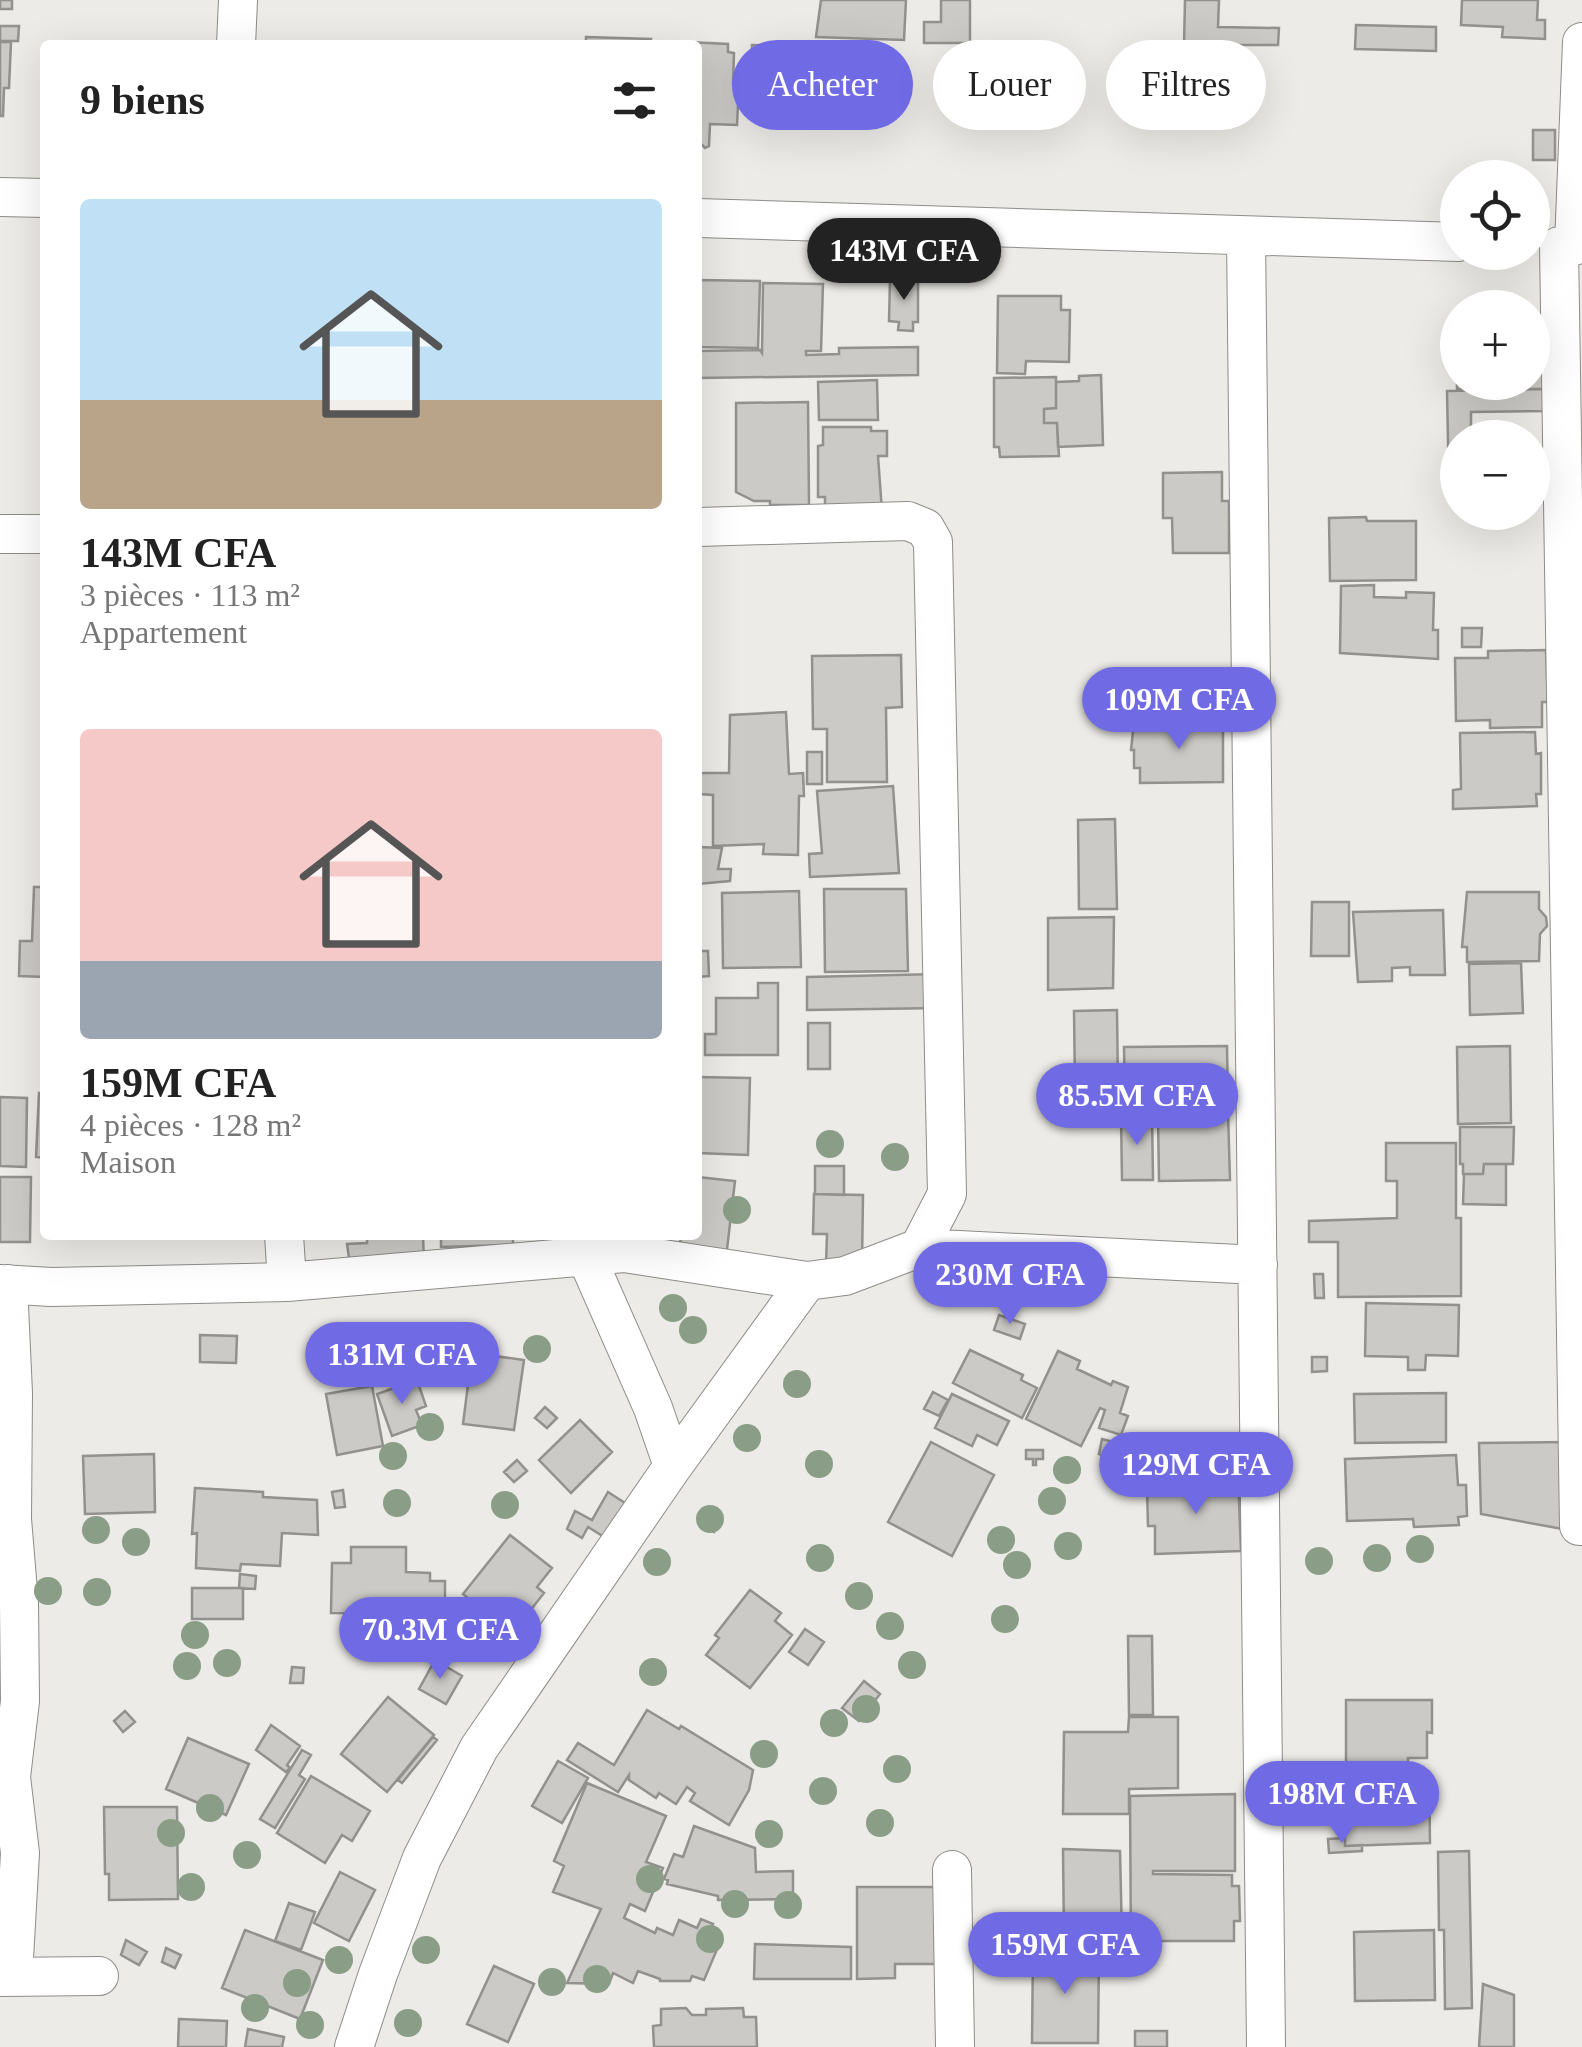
<!DOCTYPE html>
<html lang="fr">
<head>
<meta charset="utf-8">
<style>
	body { margin:0; font-family:"Times New Roman",serif; background:#f6f6f6; color:#222; height:100vh; display:flex; flex-direction:column; font-size:38px; white-space:nowrap }
	* { box-sizing:border-box; margin:0 }
	p { font-size:32px; color:#767676 }
	.icon { flex:none; width:55px; height:55px; fill:none; stroke:currentColor; stroke-width:2; stroke-linecap:round; stroke-linejoin:round }
	.map { position:relative; flex:1; overflow:hidden }
	.panel { position:absolute; left:40px; top:40px; width:662px; height:1200px; display:flex; flex-direction:column; background:#fff; border-radius:10px; box-shadow:0 10px 40px #0002 }
	.panel>* { flex:none }
	.top-card { position:absolute; left:732px; top:40px; width:698px; height:90px; display:flex; gap:20px }
	.buttons { position:absolute; left:1440px; top:160px; display:grid; gap:20px }
	.buttons a { display:grid; place-items:center; width:110px; height:110px; border-radius:50%; background:#fff; box-shadow:0 10px 40px #0002; font-size:50px }
	.price { position:absolute; translate:-50% -85px; padding:0 22px; border-radius:35px; background:#706ae5; color:#fff; font-size:32px; line-height:65px; filter:drop-shadow(0 2px 5px #0008) }
	.price::after { content:''; position:absolute; left:50%; top:60px; width:30px; height:22px; margin-left:-15px; background:inherit; clip-path:polygon(0 0,100% 0,50% 100%) }
	.price.active { background:#222; color:#fff }
	ul { padding:0; list-style:none }
	li { display:grid; align-content:center; gap:20px; height:530px; padding:0 40px }
	li span { display:grid; place-items:center; height:310px; border-radius:10px; color:#555 }
	li>.icon { margin-inline-start:auto }
	span .icon { width:180px; height:180px; fill:#fffc; stroke-width:1 }
	li b { font-size:42px }
	h2 { display:flex; justify-content:space-between; align-items:center; height:120px; padding:0 40px; font-size:42px }
	.chip { padding:0 35px; border-radius:45px; background:#fff; box-shadow:0 10px 40px #0002; font-size:35px; line-height:90px }
	.chip.active { background:#706ae5; color:#fff }
	.map>svg:first-child { display:block }
	.building { fill:#cbcac6; stroke:#92918e; stroke-width:2.5 }
	.lines { fill:none; stroke-linecap:round; stroke-linejoin:round }
	.minor-casing { stroke:#8e8c89; stroke-width:40 }
	.minor { stroke:#fff; stroke-width:38 }
	.tree { fill:#8a9d86 }
</style>
</head>
<body>
<div class="map">
<svg width="1582" height="2047" viewBox="0 0 1582 2047">
	<rect width="100%" height="100%" fill="#ecebe7"/>
	<path class="building" d="M0,0H12V9H0Z
		M821,0H906L904,40L816,37Z
		M941,0H970V43H924V22H941Z
		M1185,0H1219L1218,27L1279,28L1278,45H1184Z
		M1462,0H1538L1537,20H1545V39L1502,37L1503,27L1461,25Z
		M1356,25L1436,27V51L1355,49Z
		M0,26H19L18,41H0Z
		M586,37L651,39L650,45H586Z
		M0,42H11L9,88H4L3,116H0Z
		M688,42L728,44V52L734,53L733,83H739L737,125L710,124L709,146L705,148L698,141V45H688Z
		M752,45L816,47V121H756V90L751,89Z
		M1533,130H1555V160H1533Z
		M890,279L918,280V322H913V331L898,330L899,322L889,321Z
		M698,280L760,281L758,348L698,347Z
		M763,283L823,284L821,351H806V355L839,354V348L918,347V375L698,378V351L760,350L762,353Z
		M998,296H1061V310H1070L1069,362L1026,361L1025,374L997,373Z
		M1532,315H1544L1545,389H1457L1456,316L1458,382H1532Z
		M1101,375L1103,445L1058,447L1057,423H1044V409L1056,408V382L1079,381V376Z
		M1056,377V408L1044,409V423H1057L1059,456L1000,457L999,447H994V378Z
		M877,380L878,420H819L818,382Z
		M1553,389V411L1471,412V438H1458V492H1449L1447,391Z
		M808,402L809,505H770V501H754L736,492V403Z
		M823,427H871V431H887V456H878L882,511L825,507V497H818V446L823,445Z
		M1532,459L1544,461L1542,479L1532,478Z
		M1222,472V501H1229V553H1173L1172,518H1163V473Z
		M1366,517L1367,521H1416V580L1330,581L1329,518Z
		M1374,585V597L1406,598V592L1434,593L1433,630H1438V659L1340,653L1341,586Z
		M1462,628H1482L1481,647H1462Z
		M1546,650L1548,702H1542V727L1490,728V720L1456,721L1455,658H1488V651Z
		M901,655L902,707L886,708L887,782H827V729H813L812,656Z
		M786,712L789,774L803,773L804,796H799L798,855L763,854L764,844L713,846V795L700,794V773H729L730,715Z
		M1223,721V782L1140,783V768H1134V750H1131L1134,722Z
		M1535,732L1536,754L1541,753V794H1536L1537,806L1453,809V790L1461,789L1460,733Z
		M807,752H822V784H807Z
		M893,786L899,873L810,877L809,854L822,853L817,791Z
		M1115,819L1117,909H1079L1078,820Z
		M698,847L722,848L718,869H731L730,881L698,884Z
		M34,887H45V977L19,976L20,941H32Z
		M824,889H906L908,971L825,972Z
		M799,891L801,967L723,968L722,893Z
		M1467,892H1539V909L1546,917L1547,926L1540,934L1539,961L1467,962V947H1462Z
		M1312,902H1349V956H1311Z
		M1443,910L1445,975H1410V967L1392,968V981L1358,982L1353,912Z
		M1114,917L1113,988L1048,990V918Z
		M698,951H708L709,976L698,977Z
		M1521,963L1523,1013L1470,1015L1469,964Z
		M939,974V1008L807,1010V977Z
		M758,983H778V1055H705V1034H716V998H758Z
		M1117,1010L1118,1088H1075L1074,1011Z
		M808,1023H830V1069H808Z
		M1227,1046L1228,1100L1125,1102L1124,1047Z
		M1510,1046L1511,1123L1458,1124L1457,1047Z
		M698,1077L750,1078L748,1155L698,1153Z
		M39,1093L45,1094V1158L36,1157Z
		M0,1097L27,1098L26,1167L0,1166Z
		M1228,1112L1230,1180L1159,1181L1158,1114Z
		M1152,1115L1153,1180H1122L1121,1116Z
		M1460,1127H1514L1513,1164H1484L1483,1174H1463V1164H1460Z
		M1386,1143H1456V1218H1461V1296L1338,1297V1242H1309V1221L1397,1218V1181H1386Z
		M1484,1164H1506V1205L1463,1204L1464,1174H1483Z
		M815,1166H844V1195L815,1194Z
		M0,1177H31L30,1242H0Z
		M698,1177L735,1181L726,1258L679,1253L681,1235H698Z
		M814,1194L863,1195L862,1264H826L827,1234H813Z
		M363,1235H423L424,1264L350,1265L347,1244L367,1243V1237Z
		M441,1235H513V1245L441,1247Z
		M1314,1274H1323L1324,1298H1315Z
		M1366,1303L1459,1305L1458,1356L1426,1355L1425,1370H1408V1357L1365,1356Z
		M999,1315L1025,1324L1020,1339L994,1330Z
		M200,1335L237,1336L236,1363L200,1362Z
		M970,1350L1023,1375L1021,1380L1037,1388L1022,1418L953,1383Z
		M1058,1351L1080,1361L1077,1369L1111,1385L1113,1381L1128,1387L1120,1413L1128,1416L1121,1435L1099,1428L1105,1410L1100,1408L1081,1446L1026,1419Z
		M472,1353L524,1360L514,1430L463,1424Z
		M1312,1357H1327V1371L1312,1372Z
		M417,1380L426,1406L416,1410L422,1425L392,1436L377,1394Z
		M372,1386L383,1446L337,1455L326,1394Z
		M933,1392L948,1400L939,1416L924,1409Z
		M1446,1393V1442L1355,1443L1354,1394Z
		M952,1394L1009,1421L997,1445L977,1435L972,1446L935,1428Z
		M545,1407L557,1418L547,1428L535,1418Z
		M580,1420L612,1452L571,1493L539,1460Z
		M1102,1439L1117,1443L1113,1458L1099,1454Z
		M931,1442L994,1475L952,1556L888,1522Z
		M1567,1442L1568,1530L1481,1514L1479,1443Z
		M1026,1450H1043V1459H1036V1465H1033V1459H1026Z
		M154,1454L155,1512L85,1514L83,1456Z
		M1456,1455L1458,1485H1466L1467,1516L1458,1517L1459,1525L1414,1527L1413,1519L1347,1521L1345,1459Z
		M517,1460L527,1471L514,1482L504,1472Z
		M1238,1478L1241,1551L1155,1554V1526H1148L1147,1489L1186,1488V1480Z
		M195,1488L263,1492V1497L317,1500L318,1535L282,1533L280,1566L241,1564L240,1571L196,1568L197,1533L192,1534Z
		M343,1490L345,1507L335,1508L332,1492Z
		M608,1492L639,1512L612,1542L588,1527L582,1538L567,1529L575,1511L592,1520Z
		M708,1510L722,1520L714,1532L699,1522Z
		M510,1535L552,1568L537,1587L544,1593L512,1634L463,1594Z
		M351,1547H406V1572L430,1573V1581H445V1614L331,1613L332,1563H351Z
		M240,1574L256,1576L255,1589L239,1588Z
		M192,1588H243V1619H192Z
		M750,1590L781,1613L775,1621L792,1635L750,1688L706,1655L719,1638L715,1635Z
		M805,1629L824,1642L808,1665L789,1652Z
		M1128,1636H1152L1153,1715H1129Z
		M435,1660L462,1676L446,1704L419,1689Z
		M292,1667L304,1668L303,1683H290Z
		M864,1681L880,1694L859,1721L842,1708Z
		M388,1697L434,1735L387,1792L341,1754Z
		M1346,1700H1432V1733L1427,1732V1758H1408V1768H1346Z
		M647,1710L679,1729L681,1726L753,1770L749,1790L729,1825L690,1801L695,1793L687,1787L676,1804L659,1793L656,1798L629,1780V1775L618,1792L567,1760L578,1743L614,1765Z
		M125,1711L135,1722L123,1732L114,1721Z
		M1129,1717H1178V1788L1129,1789V1814H1063L1064,1732H1128Z
		M271,1725L300,1746L287,1765L290,1768L286,1772L256,1750Z
		M433,1737L437,1740L402,1783L398,1780Z
		M188,1738L249,1764L226,1815L166,1789Z
		M302,1750L311,1755L299,1775L305,1779L275,1828L260,1819Z
		M558,1761L588,1778L562,1823L532,1806Z
		M1429,1772L1430,1843L1345,1846L1343,1775Z
		M311,1776L370,1811L352,1841L342,1835L325,1863L277,1833Z
		M1335,1777H1343V1800H1335Z
		M587,1783L666,1816L646,1862L663,1868L645,1911L630,1904L624,1918L655,1933L657,1928L673,1935L679,1920L697,1928L701,1919L713,1924L708,1935L721,1940L704,1980L692,1976L690,1981H660V1979L638,1971L633,1983L613,1973L609,1984L567,1983L601,1909L553,1892L564,1866L554,1861Z
		M1235,1794V1871H1153V1874L1232,1875V1886H1239L1240,1921H1234V1941H1151V1953H1131L1130,1796Z
		M104,1807H177L178,1899L109,1900V1874H105Z
		M694,1826L755,1848L756,1872L793,1871V1899L718,1900V1896L667,1884L668,1880L664,1879L674,1854L683,1857Z
		M1345,1838V1846L1362,1845V1851L1329,1853L1328,1839Z
		M1063,1849L1120,1851L1122,1937H1064Z
		M1469,1851L1472,2008L1445,2009L1444,1930H1439L1438,1852Z
		M340,1872L375,1890L349,1941L314,1923Z
		M857,1887H943V1964H895V1978L857,1979Z
		M289,1903L315,1912L301,1950L275,1941Z
		M245,1930L323,1960L300,2019L222,1988Z
		M1434,1930L1435,2000L1355,2001L1354,1932Z
		M126,1940L147,1952L139,1965L121,1955Z
		M755,1944L851,1947V1979H754Z
		M166,1948L181,1955L175,1968L162,1962Z
		M1033,1950L1099,1951L1098,2043H1032Z
		M494,1966L534,1984L508,2042L467,2024Z
		M1483,1984L1514,1995V2047H1479Z
		M686,2008L692,2015H706V2009L743,2008L744,2017H756L757,2047H654L653,2026L661,2025V2009Z
		M179,2019L227,2021L226,2047H178Z
		M248,2029L284,2037L282,2047H245Z
		M1135,2031H1167V2047H1135Z"/>
	<g class="lines">
		<g class="minor-casing">
			<path id="minor" d="M236,45L238,0
				M0,197L45,198
				M698,218L1458,242
				M1246,236L1266,2047
				M1559,246L1579,1526H1582
				M1574,246L1582,42
				M0,534H45
				M284,1235L287,1282
				M919,1248L1258,1265
				M586,1256L653,1408L673,1466
				M0,1284L51,1287L287,1282L624,1253L807,1281
				M8,1284L13,1393L12,1519L19,1603L20,1701L11,1777L20,1853L13,1976
				M952,1870L955,2047
				M0,1977L99,1976
				M354,2047L378,1974L422,1858L479,1748L673,1466L807,1281L845,1276L919,1248L947,1194L933,542L925,528L908,521L698,527"/>
		</g>
		<use href="#minor" class="minor"/>
	</g>
	<g class="tree">
		<circle cx="830" cy="1144" r="14"/>
		<circle cx="895" cy="1157" r="14"/>
		<circle cx="737" cy="1210" r="14"/>
		<circle cx="673" cy="1308" r="14"/>
		<circle cx="693" cy="1330" r="14"/>
		<circle cx="537" cy="1349" r="14"/>
		<circle cx="797" cy="1384" r="14"/>
		<circle cx="430" cy="1427" r="14"/>
		<circle cx="747" cy="1438" r="14"/>
		<circle cx="393" cy="1456" r="14"/>
		<circle cx="819" cy="1464" r="14"/>
		<circle cx="1067" cy="1470" r="14"/>
		<circle cx="1052" cy="1501" r="14"/>
		<circle cx="397" cy="1503" r="14"/>
		<circle cx="505" cy="1505" r="14"/>
		<circle cx="710" cy="1519" r="14"/>
		<circle cx="96" cy="1530" r="14"/>
		<circle cx="1001" cy="1540" r="14"/>
		<circle cx="136" cy="1542" r="14"/>
		<circle cx="1068" cy="1546" r="14"/>
		<circle cx="1420" cy="1549" r="14"/>
		<circle cx="820" cy="1558" r="14"/>
		<circle cx="1377" cy="1558" r="14"/>
		<circle cx="1319" cy="1561" r="14"/>
		<circle cx="657" cy="1562" r="14"/>
		<circle cx="1017" cy="1565" r="14"/>
		<circle cx="48" cy="1591" r="14"/>
		<circle cx="97" cy="1592" r="14"/>
		<circle cx="859" cy="1596" r="14"/>
		<circle cx="1005" cy="1619" r="14"/>
		<circle cx="890" cy="1626" r="14"/>
		<circle cx="195" cy="1635" r="14"/>
		<circle cx="227" cy="1663" r="14"/>
		<circle cx="912" cy="1665" r="14"/>
		<circle cx="187" cy="1666" r="14"/>
		<circle cx="653" cy="1672" r="14"/>
		<circle cx="866" cy="1709" r="14"/>
		<circle cx="834" cy="1723" r="14"/>
		<circle cx="764" cy="1754" r="14"/>
		<circle cx="897" cy="1769" r="14"/>
		<circle cx="823" cy="1791" r="14"/>
		<circle cx="210" cy="1808" r="14"/>
		<circle cx="880" cy="1823" r="14"/>
		<circle cx="171" cy="1833" r="14"/>
		<circle cx="769" cy="1834" r="14"/>
		<circle cx="247" cy="1855" r="14"/>
		<circle cx="650" cy="1879" r="14"/>
		<circle cx="191" cy="1887" r="14"/>
		<circle cx="735" cy="1904" r="14"/>
		<circle cx="788" cy="1905" r="14"/>
		<circle cx="710" cy="1939" r="14"/>
		<circle cx="426" cy="1950" r="14"/>
		<circle cx="339" cy="1960" r="14"/>
		<circle cx="597" cy="1979" r="14"/>
		<circle cx="552" cy="1982" r="14"/>
		<circle cx="297" cy="1983" r="14"/>
		<circle cx="255" cy="2008" r="14"/>
		<circle cx="408" cy="2023" r="14"/>
		<circle cx="310" cy="2025" r="14"/>
	</g>
</svg>
<div class="buttons">
<a><svg class="icon" aria-label="locate" viewBox="0 0 24 24"><circle cx="12" cy="12" r="6"/><path d="M12 2v4M12 18v4M2 12h4M18 12h4"/></svg></a>
<a>+</a>
<a>−</a>
</div>
<b class="price active" style="left:904px;top:303px">143M CFA</b>
<b class="price" style="left:1179px;top:752px">109M CFA</b>
<b class="price" style="left:1137px;top:1148px">85.5M CFA</b>
<b class="price" style="left:1010px;top:1327px">230M CFA</b>
<b class="price" style="left:402px;top:1407px">131M CFA</b>
<b class="price" style="left:1196px;top:1517px">129M CFA</b>
<b class="price" style="left:440px;top:1682px">70.3M CFA</b>
<b class="price" style="left:1342px;top:1846px">198M CFA</b>
<b class="price" style="left:1065px;top:1997px">159M CFA</b>
<div class="top-card">
<a class="chip active">Acheter</a>
<a class="chip">Louer</a>
<a class="chip">Filtres</a>
</div>
<section class="panel">
<h2>9 biens<svg class="icon" aria-label="filters" viewBox="0 0 24 24"><path d="M4 7h16M4 17h16"/><circle cx="9" cy="7" r="2"/><circle cx="15" cy="17" r="2"/></svg></h2>
<ul>
<li><span style="background:linear-gradient(#bfe0f5 65%,#b9a48a 0)"><svg class="icon" aria-label="home" viewBox="0 0 24 24"><path d="M3 11l9-7 9 7M6 9v11h12V9"/></svg></span><div><b>143M CFA</b><p>3 pièces · 113 m²</p><p>Appartement</p></div></li>
<li><span style="background:linear-gradient(#f6c9c9 75%,#9aa5b1 0)"><svg class="icon" aria-label="home" viewBox="0 0 24 24"><path d="M3 11l9-7 9 7M6 9v11h12V9"/></svg></span><div><b>159M CFA</b><p>4 pièces · 128 m²</p><p>Maison</p></div></li>
</ul>
</section>
</div>
</body>
</html>
